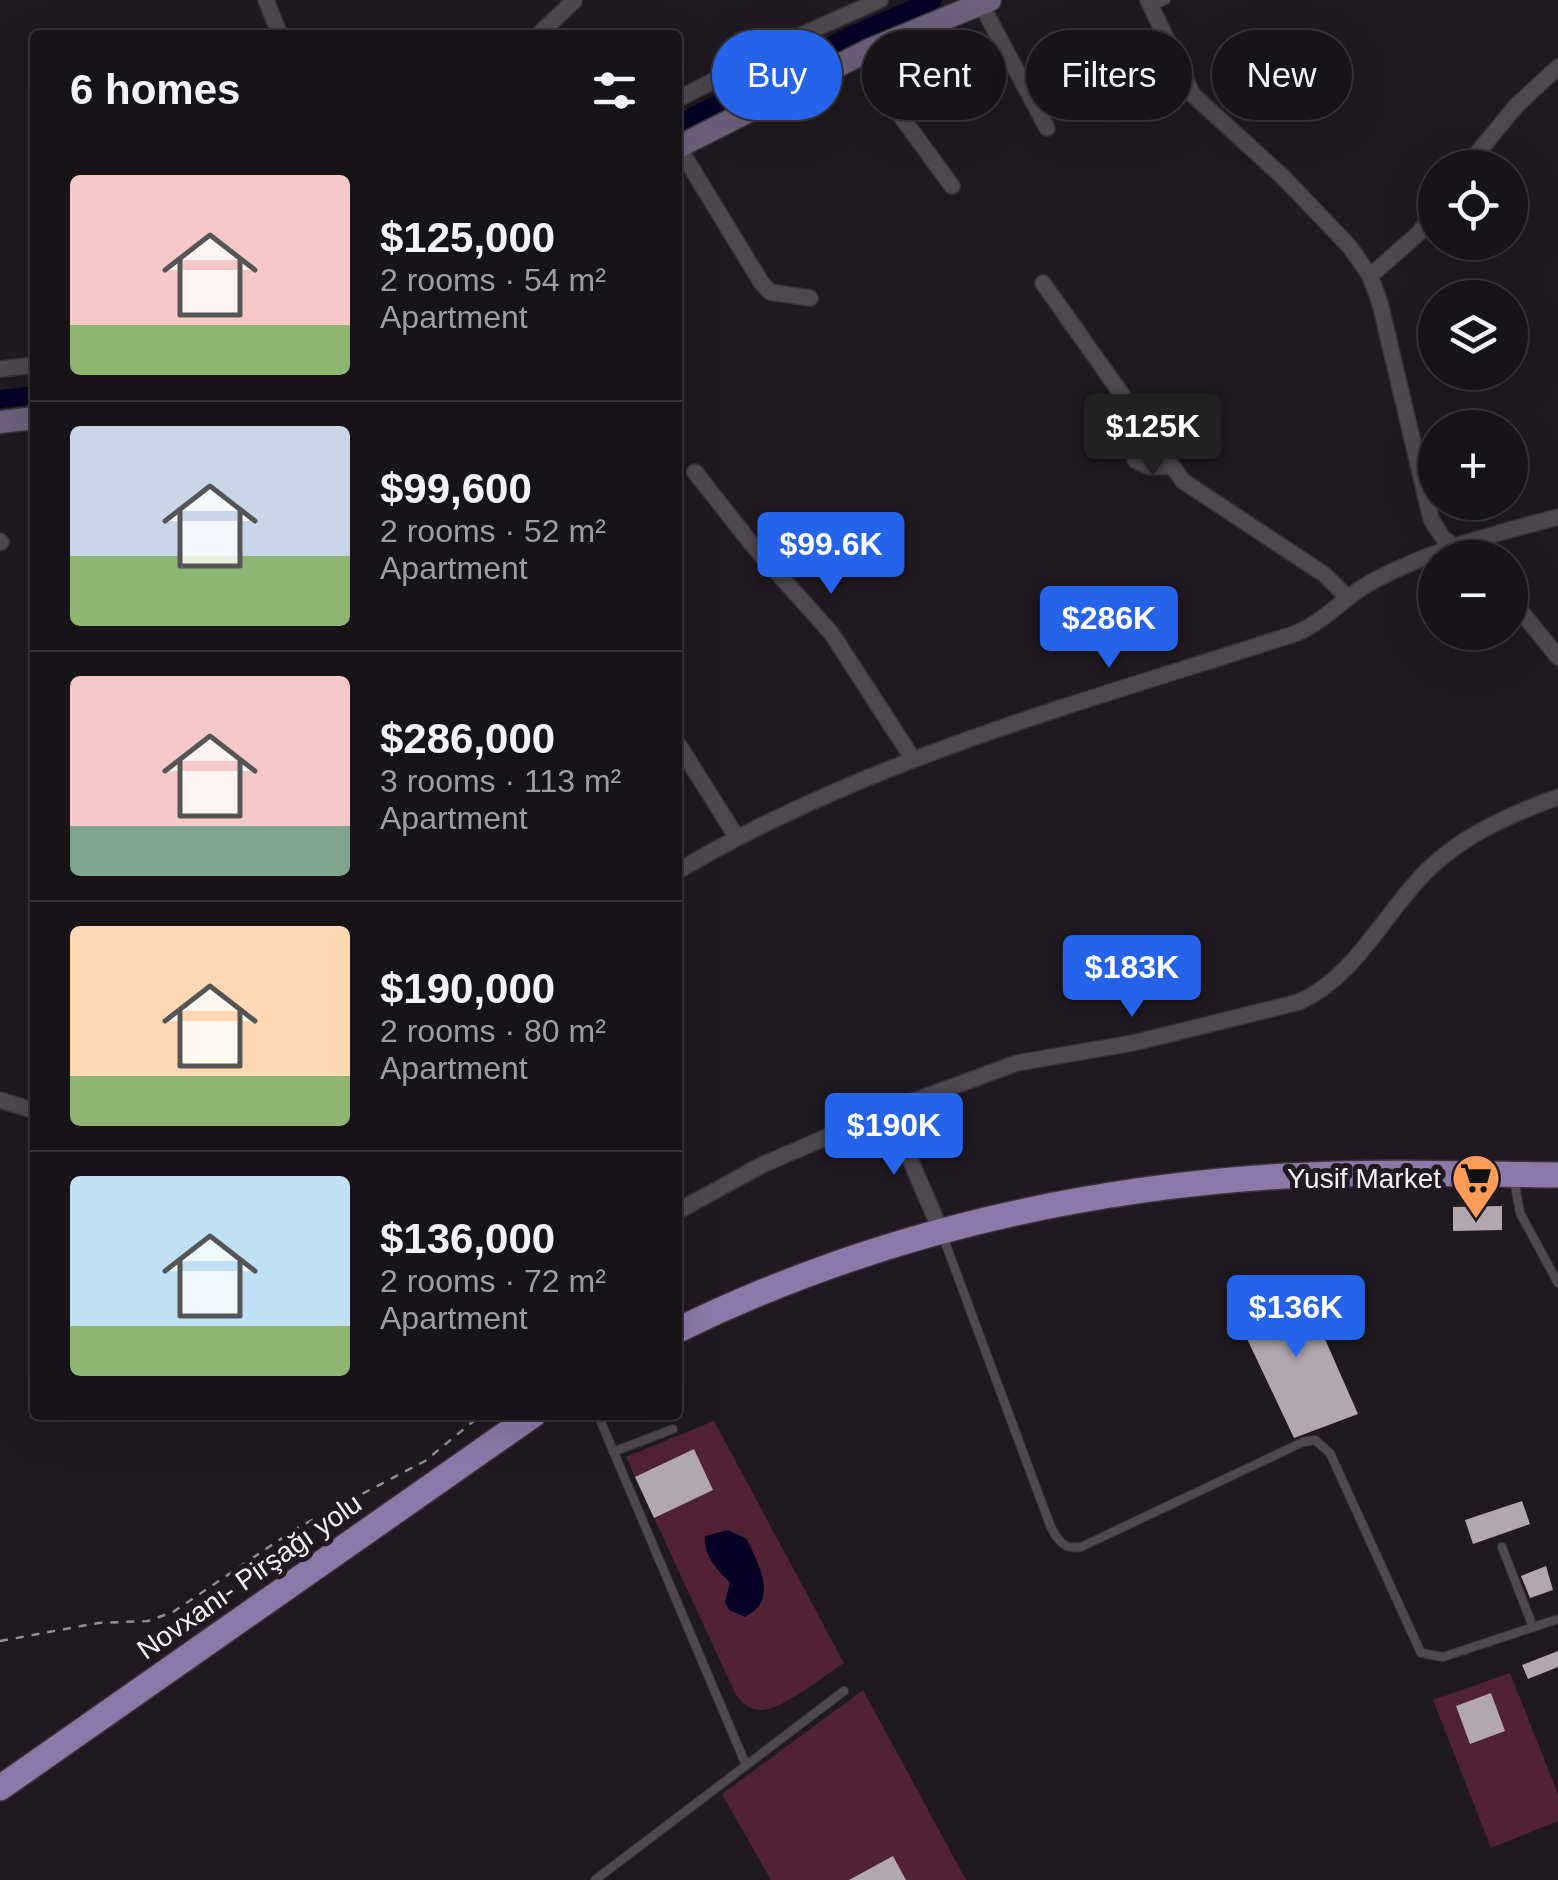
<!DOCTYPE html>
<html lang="en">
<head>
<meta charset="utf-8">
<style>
	body { margin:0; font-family:Arial,sans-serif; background:#201d21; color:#f1f3f6; height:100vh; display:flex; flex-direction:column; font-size:38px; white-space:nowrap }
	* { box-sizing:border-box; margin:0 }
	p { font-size:32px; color:#9e9ea2 }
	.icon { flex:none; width:55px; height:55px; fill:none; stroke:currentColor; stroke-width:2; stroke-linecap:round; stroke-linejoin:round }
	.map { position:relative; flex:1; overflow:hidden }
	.panel { position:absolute; left:30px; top:30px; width:652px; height:1390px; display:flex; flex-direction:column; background:#171418; border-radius:10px; box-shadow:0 10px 40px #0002,0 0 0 2px #363337 }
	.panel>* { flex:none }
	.hud { position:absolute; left:712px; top:30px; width:695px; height:90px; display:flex; gap:20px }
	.fabs { position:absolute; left:1418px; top:150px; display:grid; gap:20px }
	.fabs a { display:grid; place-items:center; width:110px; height:110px; border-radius:50%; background:#171418; box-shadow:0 10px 40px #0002,0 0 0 2px #363337; font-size:50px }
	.price { position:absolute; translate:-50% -85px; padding:0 22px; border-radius:10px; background:#2563eb; color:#fff; font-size:32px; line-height:65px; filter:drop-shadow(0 2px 5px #0008) }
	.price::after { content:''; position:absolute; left:50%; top:60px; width:30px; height:22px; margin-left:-15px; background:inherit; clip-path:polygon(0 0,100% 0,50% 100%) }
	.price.current { background:#222; color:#fff }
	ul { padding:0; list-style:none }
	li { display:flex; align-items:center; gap:30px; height:250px; padding:0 40px }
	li+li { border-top:2px solid #363337 }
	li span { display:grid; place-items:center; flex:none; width:280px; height:200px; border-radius:10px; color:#555 }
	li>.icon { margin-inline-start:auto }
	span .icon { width:120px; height:120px; fill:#fffc; stroke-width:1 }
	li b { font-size:42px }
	h2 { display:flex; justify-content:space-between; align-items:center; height:120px; padding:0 40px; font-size:42px }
	.tag { padding:0 35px; border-radius:45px; background:#171418; box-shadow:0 10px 40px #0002,0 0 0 2px #363337; font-size:35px; line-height:90px }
	.tag.current { background:#2563eb; color:#fff }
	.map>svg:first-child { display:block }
	.green { fill:#502234 }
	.water { fill:#060027 }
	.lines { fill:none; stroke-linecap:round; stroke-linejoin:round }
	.canal { stroke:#060027; stroke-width:18 }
	.building { fill:#b1a7ae }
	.lane-casing { stroke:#383439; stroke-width:10 }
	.street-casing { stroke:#383439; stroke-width:18 }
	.secondary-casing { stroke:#383439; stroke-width:25 }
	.primary-casing { stroke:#383439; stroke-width:28 }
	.path { stroke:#918d92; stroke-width:2.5; stroke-dasharray:8 8; stroke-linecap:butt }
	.lane { stroke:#4e484f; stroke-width:8 }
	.street { stroke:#4e484f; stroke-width:15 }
	.secondary { stroke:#6c617c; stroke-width:22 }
	.primary { stroke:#8b79a9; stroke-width:25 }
	.labels { text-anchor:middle; stroke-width:10; stroke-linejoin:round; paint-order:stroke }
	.poi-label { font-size:28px; fill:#f3f0f4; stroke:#1f1a20; text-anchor:end }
	.street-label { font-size:28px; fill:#f3f0f4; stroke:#1f1a20 }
</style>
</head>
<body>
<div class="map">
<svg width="1558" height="1880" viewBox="0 0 1558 1880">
	<rect width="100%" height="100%" fill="#1f1a20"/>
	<path class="green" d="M714,1421L844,1663C825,1675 784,1709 762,1710C750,1711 743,1703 736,1695L626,1457Z
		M1510,1673L1558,1794V1821L1491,1848L1433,1700Z
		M863,1690L966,1880H771L722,1794Z"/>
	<path class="water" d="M728,1530L747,1539C758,1565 780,1599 745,1617L729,1610L725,1602L730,1582C717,1570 703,1555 705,1536Z"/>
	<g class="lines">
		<path class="canal" d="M678,124L850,36L933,0
			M0,399L35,395"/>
	</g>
	<path class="building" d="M1502,1206V1230L1453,1231V1207Z
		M1302,1287L1358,1414L1294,1438L1231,1305Z
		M694,1449L713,1490L654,1518L635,1477Z
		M1522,1501L1530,1524L1473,1544L1465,1520Z
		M1546,1566L1553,1590L1530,1598L1521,1576Z
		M1558,1651V1667L1528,1679L1522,1665Z
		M1491,1693L1505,1731L1470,1744L1456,1706Z
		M893,1856L906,1880H849Z"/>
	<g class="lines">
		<g class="lane-casing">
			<path id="lane" d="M1151,6L1166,0
				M1514,1179L1520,1213L1558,1283
				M942,1234L1050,1525C1057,1540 1064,1550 1081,1547L1303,1442L1315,1440L1330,1453L1421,1653L1443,1657L1558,1619
				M598,1415L746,1765
				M613,1452L673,1429
				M1502,1547L1533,1627
				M595,1880L844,1691"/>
		</g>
		<g class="street-casing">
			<path id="street" d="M266,0L280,35
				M1148,0L1193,95L1283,177L1350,247L1370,276L1380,303L1431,519L1443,538L1469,558
				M981,4L1047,128
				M538,35L574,1
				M869,50L881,89L952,186
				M678,99L808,32L880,0
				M678,146L761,282L770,292L810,298
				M1465,168L1516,106L1558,67
				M1370,276L1419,233L1435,210
				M1043,283L1183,481L1325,575L1348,598
				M0,369L35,365
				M1135,460L1150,467L1171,466
				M695,472L750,542L832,634L913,759
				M0,541L1,542
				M1510,598L1558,657
				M678,744L736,836
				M678,871C868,758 1088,701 1297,633C1325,621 1342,599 1368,584C1427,551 1493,534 1558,517
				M0,1100L35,1111
				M889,1110L940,1229
				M678,1211L762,1165L889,1110L1017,1063L1133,1043L1299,1002C1352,978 1380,922 1418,880C1456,838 1506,816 1558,797"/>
		</g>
		<g class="secondary-casing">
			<path id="secondary" d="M678,147L869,50L990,0
				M0,422L35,418"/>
		</g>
		<g class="primary-casing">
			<path id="primary" d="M678,1330C868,1237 1073,1189 1285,1176C1376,1171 1467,1174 1558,1175
				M0,1788L533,1415"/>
		</g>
		<path class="path" d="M0,1641L98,1623L148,1621L173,1612L297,1528L425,1461L481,1415"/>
		<use href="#lane" class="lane"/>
		<use href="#street" class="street"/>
		<use href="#secondary" class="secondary"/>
		<use href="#primary" class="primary"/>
	</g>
	<defs>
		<g id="supermarket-pin" transform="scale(2.5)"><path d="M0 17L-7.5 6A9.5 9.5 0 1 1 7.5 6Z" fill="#fd9c56" stroke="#1f1a20"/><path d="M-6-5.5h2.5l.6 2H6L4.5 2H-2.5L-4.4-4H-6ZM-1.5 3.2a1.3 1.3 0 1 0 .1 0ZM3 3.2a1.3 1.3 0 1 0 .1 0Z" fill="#111"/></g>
	</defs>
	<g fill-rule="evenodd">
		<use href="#supermarket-pin" x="1476" y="1178"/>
	</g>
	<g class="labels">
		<g class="poi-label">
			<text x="1441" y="1188">Yusif Market</text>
		</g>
		<g class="street-label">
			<text transform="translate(249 1576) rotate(-35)" y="10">Novxanı- Pirşağı yolu</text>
		</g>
	</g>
</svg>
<div class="fabs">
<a><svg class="icon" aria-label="locate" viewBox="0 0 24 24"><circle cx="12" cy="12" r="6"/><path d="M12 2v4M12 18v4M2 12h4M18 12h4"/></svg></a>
<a><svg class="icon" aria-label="layers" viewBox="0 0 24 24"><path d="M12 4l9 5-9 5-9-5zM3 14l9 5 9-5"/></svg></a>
<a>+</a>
<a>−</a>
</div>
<b class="price current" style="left:1153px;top:479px">$125K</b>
<b class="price" style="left:831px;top:597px">$99.6K</b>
<b class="price" style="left:1109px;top:671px">$286K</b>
<b class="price" style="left:1132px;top:1020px">$183K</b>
<b class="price" style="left:894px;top:1178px">$190K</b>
<b class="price" style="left:1296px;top:1360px">$136K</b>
<div class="hud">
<a class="tag current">Buy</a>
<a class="tag">Rent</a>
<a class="tag">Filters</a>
<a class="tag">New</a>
</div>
<section class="panel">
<h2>6 homes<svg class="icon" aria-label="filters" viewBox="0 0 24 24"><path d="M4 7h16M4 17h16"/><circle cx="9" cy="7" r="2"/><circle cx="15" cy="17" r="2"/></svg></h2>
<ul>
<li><span style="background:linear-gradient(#f6c9c9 75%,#8fb573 0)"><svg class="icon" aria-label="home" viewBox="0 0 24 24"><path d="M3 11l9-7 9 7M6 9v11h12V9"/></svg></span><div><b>$125,000</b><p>2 rooms · 54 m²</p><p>Apartment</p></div></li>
<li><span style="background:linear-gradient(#c9d6e8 65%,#8fb573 0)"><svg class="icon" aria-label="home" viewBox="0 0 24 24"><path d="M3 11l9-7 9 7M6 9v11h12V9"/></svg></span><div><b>$99,600</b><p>2 rooms · 52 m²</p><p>Apartment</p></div></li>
<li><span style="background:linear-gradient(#f6c9c9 75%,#7fa58c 0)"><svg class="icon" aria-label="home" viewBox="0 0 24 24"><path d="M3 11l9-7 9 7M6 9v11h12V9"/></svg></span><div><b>$286,000</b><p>3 rooms · 113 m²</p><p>Apartment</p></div></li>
<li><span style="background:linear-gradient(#ffd9b3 75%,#8fb573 0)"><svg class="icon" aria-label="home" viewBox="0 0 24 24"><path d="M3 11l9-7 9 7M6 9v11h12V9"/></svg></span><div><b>$190,000</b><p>2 rooms · 80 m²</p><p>Apartment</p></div></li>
<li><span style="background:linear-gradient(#bfe0f5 75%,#8fb573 0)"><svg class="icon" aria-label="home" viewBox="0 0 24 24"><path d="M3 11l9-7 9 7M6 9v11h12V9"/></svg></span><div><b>$136,000</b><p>2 rooms · 72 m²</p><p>Apartment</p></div></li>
</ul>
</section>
</div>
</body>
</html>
